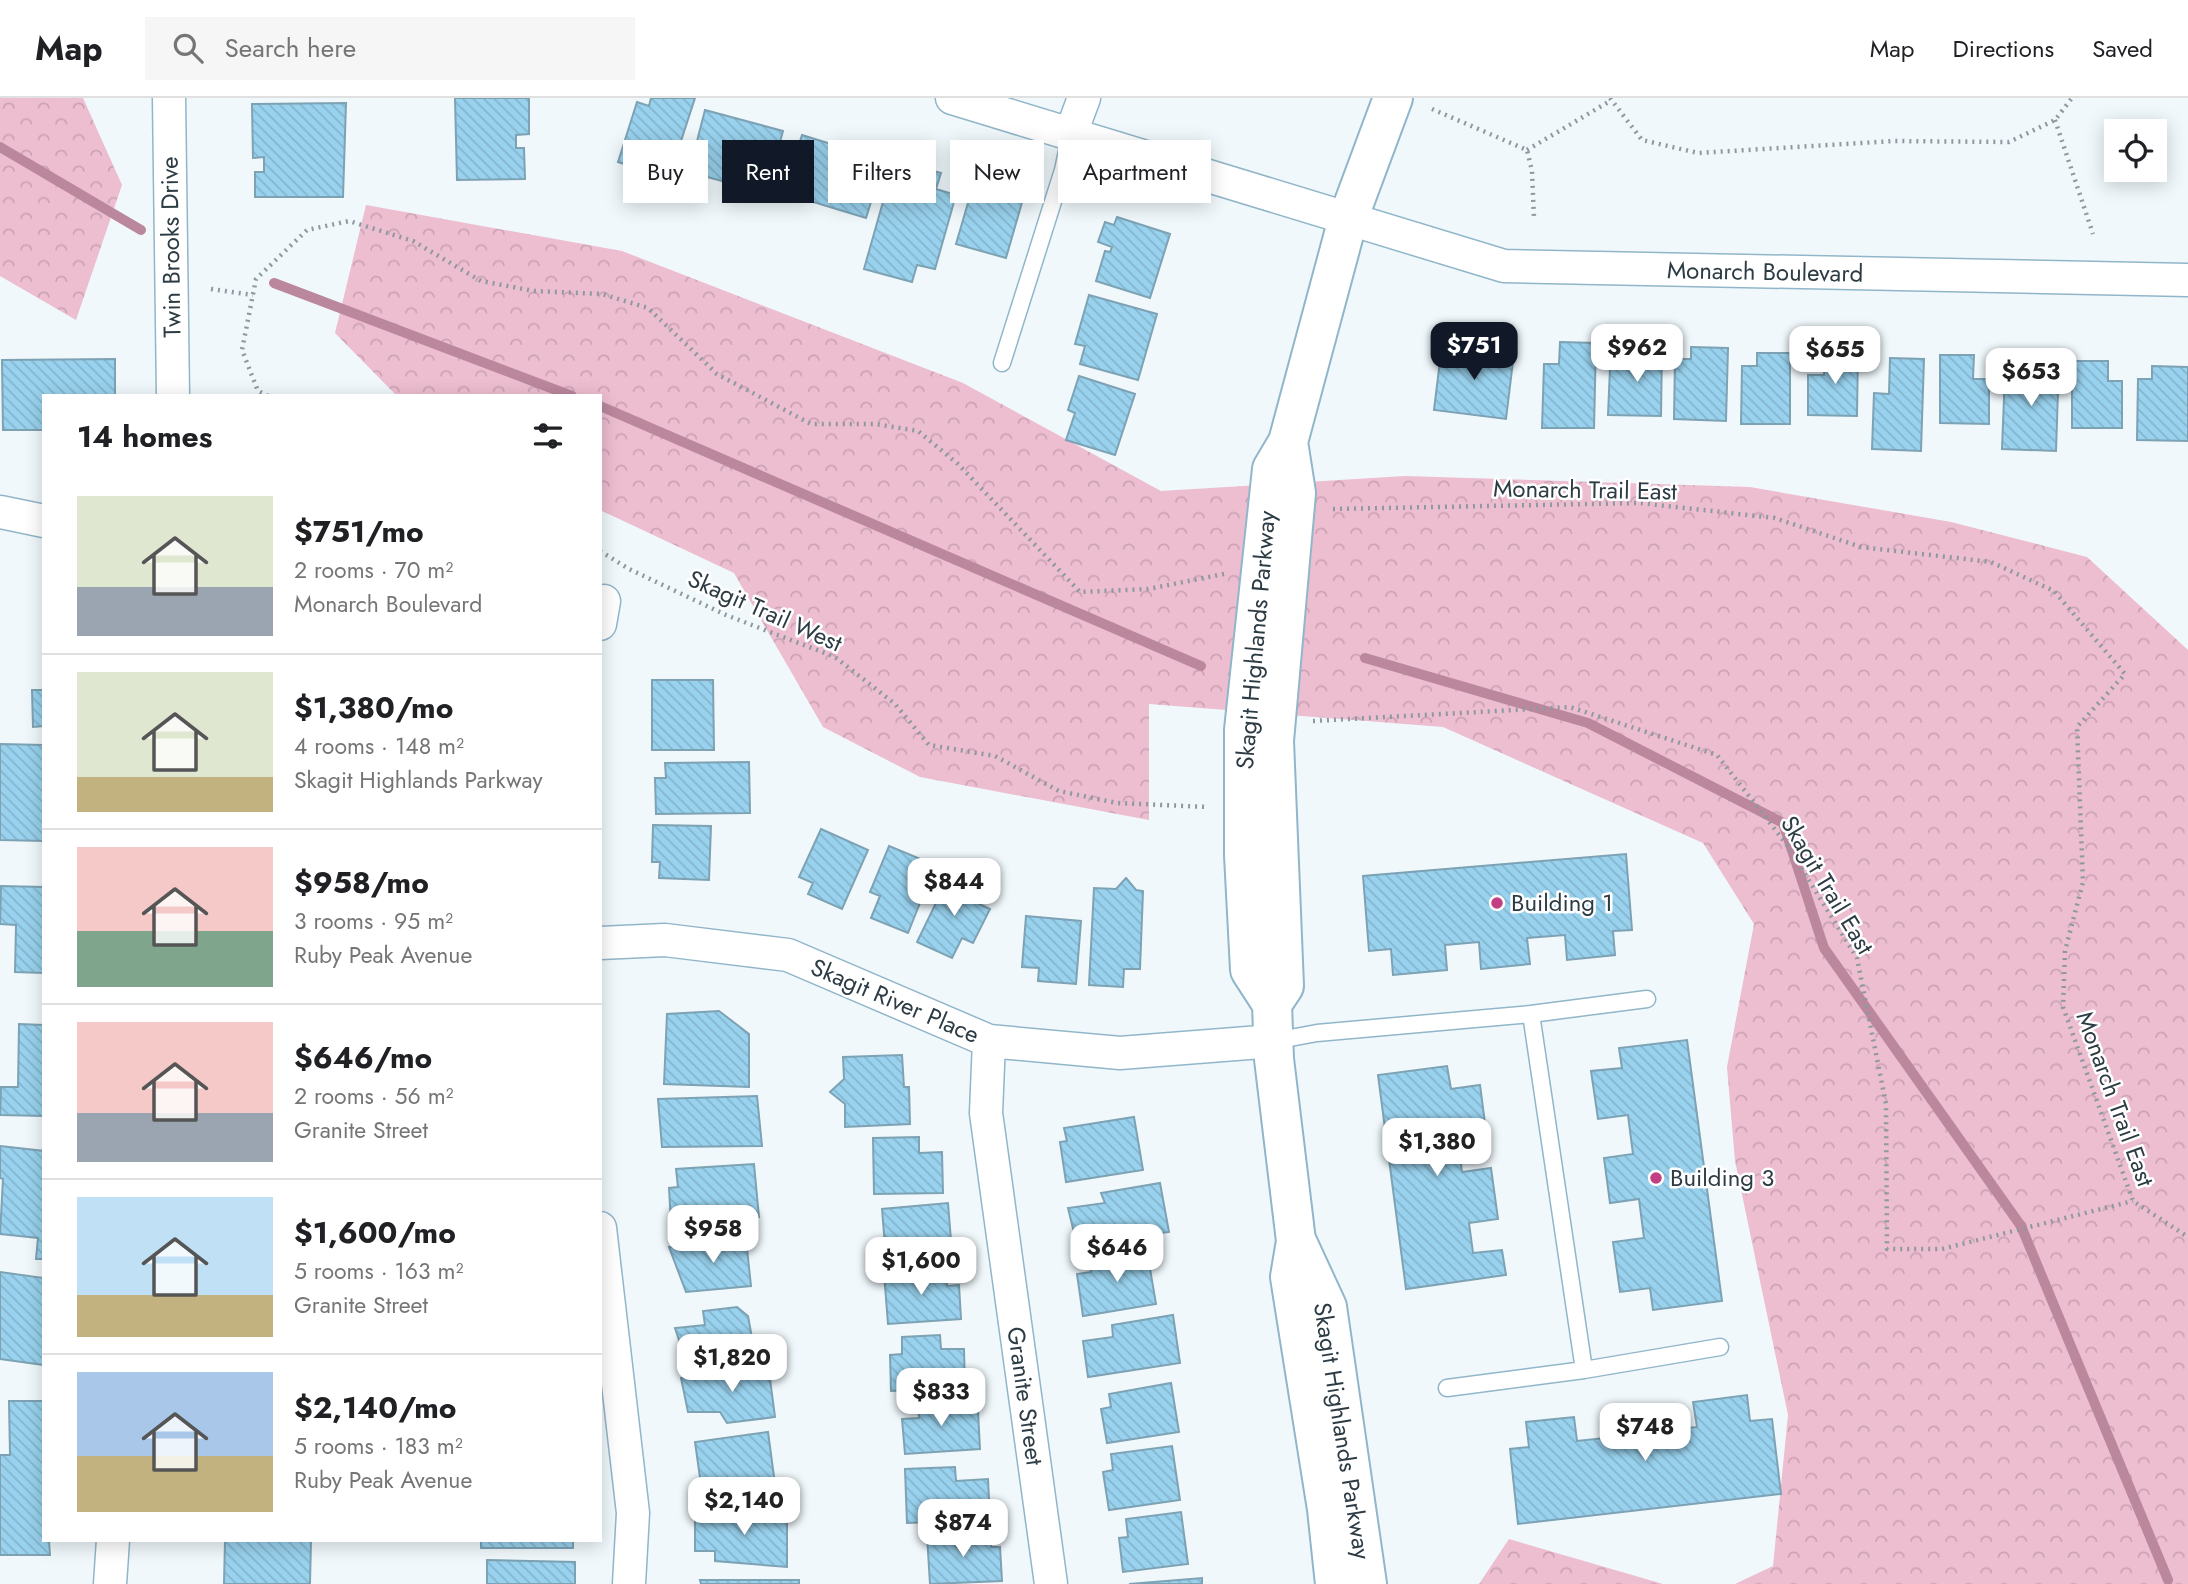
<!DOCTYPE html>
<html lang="en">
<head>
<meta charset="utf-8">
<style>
	body { margin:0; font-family:Jost,sans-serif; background:#f6f6f6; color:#202124; height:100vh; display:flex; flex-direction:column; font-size:26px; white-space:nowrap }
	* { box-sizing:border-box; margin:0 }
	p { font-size:23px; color:#757577 }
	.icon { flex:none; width:38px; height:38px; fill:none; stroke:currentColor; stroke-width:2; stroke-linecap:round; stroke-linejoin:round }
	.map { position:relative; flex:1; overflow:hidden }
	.details { position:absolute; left:42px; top:296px; width:560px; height:1148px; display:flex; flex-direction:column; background:#fff; border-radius:0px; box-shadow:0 4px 18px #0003 }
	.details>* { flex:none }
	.guide { position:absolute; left:623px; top:42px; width:665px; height:63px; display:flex; gap:14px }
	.tools { position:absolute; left:2104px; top:21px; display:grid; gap:14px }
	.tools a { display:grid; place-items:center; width:63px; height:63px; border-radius:0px; background:#fff; box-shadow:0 4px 18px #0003; font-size:35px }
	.price { position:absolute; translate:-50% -60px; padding:0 16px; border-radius:14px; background:#fff; color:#222; font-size:23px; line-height:46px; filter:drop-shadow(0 2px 4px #0008) }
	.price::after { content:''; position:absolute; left:50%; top:42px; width:21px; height:16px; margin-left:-10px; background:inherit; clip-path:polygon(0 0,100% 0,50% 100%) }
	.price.selected { background:#111827; color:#fff }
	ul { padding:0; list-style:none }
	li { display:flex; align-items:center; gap:21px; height:175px; padding:0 35px }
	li+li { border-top:2px solid #e0e0e0 }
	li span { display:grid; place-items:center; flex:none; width:196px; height:140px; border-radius:0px; color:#555 }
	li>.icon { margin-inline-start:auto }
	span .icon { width:84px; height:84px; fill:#fffc; stroke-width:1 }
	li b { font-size:30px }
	h2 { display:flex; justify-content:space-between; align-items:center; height:84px; padding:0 35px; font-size:30px }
	.chip { padding:0 24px; border-radius:0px; background:#fff; box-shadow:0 4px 18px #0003; font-size:24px; line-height:63px }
	.chip.selected { background:#111827; color:#fff }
	header { display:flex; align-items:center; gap:42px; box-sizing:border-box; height:98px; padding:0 35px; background:#fff; border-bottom:2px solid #e0e0e0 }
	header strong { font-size:33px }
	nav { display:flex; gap:38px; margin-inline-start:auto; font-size:24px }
	.search { width:490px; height:63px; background:#f6f6f6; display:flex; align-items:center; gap:18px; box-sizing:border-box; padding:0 24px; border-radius:0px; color:#757577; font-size:26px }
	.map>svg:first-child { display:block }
	.forest { fill:url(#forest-crowns) }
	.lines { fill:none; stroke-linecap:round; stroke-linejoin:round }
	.stream { stroke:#bb879d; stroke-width:10 }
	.building { fill:url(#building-back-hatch); stroke:#7da2b4; stroke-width:2 }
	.service-casing { stroke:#91b6c9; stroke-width:19 }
	.minor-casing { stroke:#91b6c9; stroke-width:35 }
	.tertiary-casing { stroke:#91b6c9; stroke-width:42 }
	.path { stroke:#8e999f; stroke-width:4.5; stroke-dasharray:2 5; stroke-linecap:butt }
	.service { stroke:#fff; stroke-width:16 }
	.minor { stroke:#fff; stroke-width:32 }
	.tertiary { stroke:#fff; stroke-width:38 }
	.poi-dot { fill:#c33f83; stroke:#fff; stroke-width:2.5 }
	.labels { text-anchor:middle; stroke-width:5; stroke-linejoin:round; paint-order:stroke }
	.street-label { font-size:24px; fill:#2d3c44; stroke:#fff }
	.poi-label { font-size:24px; fill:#2d3c44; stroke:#fff; text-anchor:start }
</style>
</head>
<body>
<header>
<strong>Map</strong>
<div class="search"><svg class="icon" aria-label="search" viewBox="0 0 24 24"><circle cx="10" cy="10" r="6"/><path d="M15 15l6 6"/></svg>Search here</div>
<nav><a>Map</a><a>Directions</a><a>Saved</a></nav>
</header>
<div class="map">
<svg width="2188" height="1486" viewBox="0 0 2188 1486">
	<defs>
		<pattern id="forest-crowns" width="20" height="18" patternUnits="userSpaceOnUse" patternTransform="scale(1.75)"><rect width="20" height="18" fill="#edbdd0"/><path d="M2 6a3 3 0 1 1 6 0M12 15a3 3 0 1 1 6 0" fill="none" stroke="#cca3b4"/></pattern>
		<pattern id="building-back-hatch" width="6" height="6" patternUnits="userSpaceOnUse" patternTransform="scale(1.75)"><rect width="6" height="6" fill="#99d2ee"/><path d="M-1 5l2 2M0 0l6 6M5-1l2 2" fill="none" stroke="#84b5cd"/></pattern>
	</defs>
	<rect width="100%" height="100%" fill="#f0f8fc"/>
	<path class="forest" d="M0,0H83L122,87L76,222L0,178Z
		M366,107L622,153L963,285L1161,393L1405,378L1750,389L1951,424L2087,459L2188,552V1486H1735L1773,1468L1788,1317L1735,1063L1727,969L1754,826L1703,745L1443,629L1149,606V722L920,679L823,629L734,475L600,412V298L396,297L335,235Z
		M1509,1441L1663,1486H1479Z"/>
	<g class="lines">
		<path class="stream" d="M0,49L141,132
			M274,185L572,298
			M600,308L1201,568
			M1365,560L1588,625L1783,725L1824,850L2021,1128L2168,1482"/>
	</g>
	<path class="building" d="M455,0H529V36L516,37V50H524L525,81L457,82Z
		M651,0H695L669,80L618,64L637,4L649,8Z
		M346,5L343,99H255V74H264V59L253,60L252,6Z
		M705,12L783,33L766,95L689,74Z
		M802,37L847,51L849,45L886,56L866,120L784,95Z
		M907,66L941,75L936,91L956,97L935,171L917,167L912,184L864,171L892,72L904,76Z
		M977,74L1014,84L1010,98L1023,101L1006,160L956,146Z
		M1117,119L1170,136L1150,200L1096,183L1105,153L1110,154L1112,149L1098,144L1105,124L1114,127Z
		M1089,197L1157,216L1138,282L1080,266L1085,248L1075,246Z
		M1560,244L1596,245L1594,330H1542L1544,266H1559Z
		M1442,246L1514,255L1506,321L1434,312Z
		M1626,249L1662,250L1661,318L1608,317L1610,270L1626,271Z
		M1691,249L1728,250L1726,323L1674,321L1675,261H1691Z
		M1824,254H1858L1857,318L1808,317V277H1824Z
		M1757,255H1790V326H1741L1742,268H1757Z
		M1940,257H1974L1973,281H1989V326L1940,325Z
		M1890,260L1924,261L1921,353L1872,351L1874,295L1889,296Z
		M115,261V298H44V332H3L2,262Z
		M2072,263H2108V283H2122V330H2072Z
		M2020,264L2059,265L2056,353L2002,351L2005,275H2019Z
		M2152,268L2188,269V343L2137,342L2138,281H2152Z
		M1079,278L1135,296L1115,357L1066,342L1075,315L1068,312Z
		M652,582H713L714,652H652Z
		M32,592H44V628L33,629Z
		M0,646L44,647V743L0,742Z
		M749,664L750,715L656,716L655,680H666L665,665Z
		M653,727L711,728L709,782L659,780L660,764H652Z
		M821,731L868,752L842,811L808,796L813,785L799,779Z
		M889,748L935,767L908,835L871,820L880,798L870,794Z
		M1626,756L1632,832L1613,833L1615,857L1567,862L1565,837L1527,840L1530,866L1481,871L1479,844L1445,847L1447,872L1393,877L1391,851L1369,853L1363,778Z
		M949,778L982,793L977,805L990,811L973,845L962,840L952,860L917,844Z
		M1126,780L1136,792L1143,793L1140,871H1124L1123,889L1089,887L1094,790L1116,791Z
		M1,788L44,789V875L15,874L16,827L0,826Z
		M1026,818L1081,823L1076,886L1038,883L1039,870L1022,869Z
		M719,913L749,936V989L664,986L667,916Z
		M19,926L44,927V1018L0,1017L1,989H18Z
		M1687,942L1722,1203L1653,1212L1650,1190L1620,1194L1613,1144L1644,1140L1639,1101L1610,1105L1604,1060L1633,1056L1628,1017L1598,1021L1591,973L1622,970L1619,950Z
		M902,957L904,989H909L910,1026L845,1029V1006L830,994L844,981L843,959Z
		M1447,968L1451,991L1480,987L1486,1033L1457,1037L1462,1074L1491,1070L1498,1121L1469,1125L1473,1155L1502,1152L1506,1177L1406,1191L1378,977Z
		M757,998L762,1048L662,1049L658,1001Z
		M1134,1019L1143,1072L1066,1084L1060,1044L1067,1043L1064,1030Z
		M919,1039V1055L942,1054L943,1095L874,1096L873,1040Z
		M0,1048L44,1053V1161H36L38,1140L0,1136L3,1081L0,1080Z
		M754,1066L759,1119L671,1125L669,1090L678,1089L676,1071Z
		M1160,1085L1169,1134L1077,1147L1068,1110L1105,1105L1101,1095Z
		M948,1105L952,1155L886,1160L882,1111Z
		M746,1141L751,1188L686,1194L669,1149Z
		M1147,1153L1156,1206L1083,1218L1077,1176L1091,1174L1089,1162Z
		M946,1170L947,1188L959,1187L961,1221L888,1226L884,1175Z
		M0,1174L44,1180V1267L0,1261Z
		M737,1209L748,1218L755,1256L687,1266L675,1230L705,1227L703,1213Z
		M1173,1217L1180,1265L1088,1279L1083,1243L1113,1239L1112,1227Z
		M940,1237L941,1251H964L965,1290L891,1293L890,1257L902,1256V1239Z
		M768,1266L775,1319L727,1325L720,1314H688L681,1280Z
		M1171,1285L1179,1334L1107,1345L1101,1311L1111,1309L1109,1296Z
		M1747,1297L1750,1323L1772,1321L1781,1396L1518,1426L1510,1351L1529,1349L1526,1324L1574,1319L1577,1343L1614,1339L1611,1312L1659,1307L1662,1333L1697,1329L1693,1304Z
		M954,1299L955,1315L978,1313L980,1351L905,1356L902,1321L919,1320L918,1301Z
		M9,1303H44V1442H49L50,1457H0V1357H10Z
		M768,1334L775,1386L716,1397L701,1387L695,1344Z
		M1172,1348L1180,1402L1109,1412L1103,1374L1113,1372L1111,1356Z
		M955,1369L956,1383L988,1381L990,1422L907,1425L905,1371Z
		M787,1414V1469L715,1463V1453H695V1415Z
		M1181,1414L1188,1466L1123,1474L1119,1440L1128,1439L1126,1421Z
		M990,1434L991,1449H1000L1002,1483L930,1486L927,1437Z
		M225,1442H311L310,1486H224Z
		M481,1442H573V1450H481Z
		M487,1462L575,1464V1486H487Z
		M1202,1480V1486H1129Z
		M700,1482H799V1486H701Z"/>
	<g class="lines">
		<g class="service-casing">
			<path id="service" d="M1002,265L1063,72L1071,35
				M1531,916L1584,1272
				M1274,943L1317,935L1531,916L1647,901
				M1447,1290L1584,1272L1720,1249"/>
		</g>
		<g class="minor-casing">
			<path id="minor" d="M169,0L173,298
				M952,0L1504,168L2188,182
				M1071,35L1084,0
				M0,414L44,423
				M600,526L604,503
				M600,845L665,842L788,857L989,943L1120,955L1274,943
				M989,943L986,1015L1051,1486
				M600,1130L633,1415L629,1486
				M110,1486L113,1442"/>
		</g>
		<g class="tertiary-casing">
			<path id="tertiary" d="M1272,906L1284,888L1274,643L1296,395L1288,344
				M1297,1144L1327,1209L1367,1486
				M1335,1486L1327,1411L1290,1179L1296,1143L1274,961L1272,906L1250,872L1244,757V632L1272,371L1288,344L1348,121L1393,0"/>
		</g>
		<path class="path" d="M1610,0L1642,42L1698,55L1894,43L2009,44L2055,22L2072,0
			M1432,11L1527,52L1532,73L1534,120
			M2055,22L2093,136
			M1527,52L1610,3
			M211,191L253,197
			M268,298L258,293L242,252L256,181L307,132L349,123L413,143L481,183L534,193L602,196L648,210L717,276L811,326H875L918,333L958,366L1080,494L1148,491L1224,476
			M1333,411L1640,405L1775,420L1861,449L1991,464L2054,493L2125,576L2077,629L2083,784L2065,853L2063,909L2133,1103L2188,1139
			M600,453L629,471L726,517L835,559L895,606L929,647L995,658L1059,693L1117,705L1208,709
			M1313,623L1570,609L1717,657L1787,747L1857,860L1886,1006L1887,1151H1942L2133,1103"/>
		<use href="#service" class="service"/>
		<use href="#minor" class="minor"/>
		<use href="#tertiary" class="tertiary"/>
	</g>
	<g class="poi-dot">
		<circle cx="1497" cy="805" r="7"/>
		<circle cx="1656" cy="1080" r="7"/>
	</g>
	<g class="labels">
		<g class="street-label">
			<text transform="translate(171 149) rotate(-91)" y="8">Twin Brooks Drive</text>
			<text transform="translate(1765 174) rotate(1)" y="8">Monarch Boulevard</text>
			<text transform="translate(1585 392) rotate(1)" y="8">Monarch Trail East</text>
			<text transform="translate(765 513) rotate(24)" y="8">Skagit Trail West</text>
			<text transform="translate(1256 542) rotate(-85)" y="8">Skagit Highlands Parkway</text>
			<text transform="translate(1827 787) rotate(59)" y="8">Skagit Trail East</text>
			<text transform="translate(895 903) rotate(23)" y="8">Skagit River Place</text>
			<text transform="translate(2115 1001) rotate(70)" y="8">Monarch Trail East</text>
			<text transform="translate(1025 1298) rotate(82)" y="8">Granite Street</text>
			<text transform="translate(1342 1333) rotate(81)" y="8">Skagit Highlands Parkway</text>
		</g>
		<g class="poi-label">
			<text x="1511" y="813">Building 1</text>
			<text x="1670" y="1088">Building 3</text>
		</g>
	</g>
</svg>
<div class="tools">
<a><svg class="icon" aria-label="locate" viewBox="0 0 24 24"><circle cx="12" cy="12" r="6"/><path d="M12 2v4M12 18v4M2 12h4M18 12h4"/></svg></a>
</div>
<b class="price selected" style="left:1474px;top:284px">$751</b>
<b class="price" style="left:1637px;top:286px">$962</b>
<b class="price" style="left:1835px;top:288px">$655</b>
<b class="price" style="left:2031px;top:310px">$653</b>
<b class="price" style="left:954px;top:820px">$844</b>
<b class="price" style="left:1437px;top:1080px">$1,380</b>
<b class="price" style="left:713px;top:1167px">$958</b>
<b class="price" style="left:1117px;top:1186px">$646</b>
<b class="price" style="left:921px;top:1199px">$1,600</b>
<b class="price" style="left:732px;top:1296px">$1,820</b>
<b class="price" style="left:941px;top:1330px">$833</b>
<b class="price" style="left:1645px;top:1365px">$748</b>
<b class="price" style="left:744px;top:1439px">$2,140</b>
<b class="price" style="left:963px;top:1461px">$874</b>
<div class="guide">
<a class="chip">Buy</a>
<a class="chip selected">Rent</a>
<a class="chip">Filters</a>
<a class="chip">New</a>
<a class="chip">Apartment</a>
</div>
<section class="details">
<h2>14 homes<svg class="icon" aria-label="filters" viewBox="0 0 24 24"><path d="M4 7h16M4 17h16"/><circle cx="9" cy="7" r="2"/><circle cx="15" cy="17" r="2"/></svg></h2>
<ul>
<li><span style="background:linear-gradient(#dfe7d0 65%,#9aa5b1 0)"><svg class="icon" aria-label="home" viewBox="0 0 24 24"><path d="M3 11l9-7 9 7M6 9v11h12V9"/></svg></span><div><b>$751/mo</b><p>2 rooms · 70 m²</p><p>Monarch Boulevard</p></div></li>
<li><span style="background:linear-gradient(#dfe7d0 75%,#c2b280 0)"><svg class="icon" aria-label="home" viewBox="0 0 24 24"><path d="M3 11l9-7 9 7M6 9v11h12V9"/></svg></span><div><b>$1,380/mo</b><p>4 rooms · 148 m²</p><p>Skagit Highlands Parkway</p></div></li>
<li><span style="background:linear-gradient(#f6c9c9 60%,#7fa58c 0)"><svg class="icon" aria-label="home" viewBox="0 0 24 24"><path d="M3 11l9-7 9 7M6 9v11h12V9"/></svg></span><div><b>$958/mo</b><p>3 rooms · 95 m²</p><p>Ruby Peak Avenue</p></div></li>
<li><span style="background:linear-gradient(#f6c9c9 65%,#9aa5b1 0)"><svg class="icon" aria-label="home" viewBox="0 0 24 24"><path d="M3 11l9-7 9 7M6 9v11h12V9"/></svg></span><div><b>$646/mo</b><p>2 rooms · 56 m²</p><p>Granite Street</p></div></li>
<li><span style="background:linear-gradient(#bfe0f5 70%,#c2b280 0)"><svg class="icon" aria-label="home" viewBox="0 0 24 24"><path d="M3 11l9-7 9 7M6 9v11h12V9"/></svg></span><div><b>$1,600/mo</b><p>5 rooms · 163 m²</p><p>Granite Street</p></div></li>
<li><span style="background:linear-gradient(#a9c7e8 60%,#c2b280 0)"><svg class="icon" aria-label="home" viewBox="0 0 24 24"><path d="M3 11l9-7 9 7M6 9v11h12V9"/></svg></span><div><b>$2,140/mo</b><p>5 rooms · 183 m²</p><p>Ruby Peak Avenue</p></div></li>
</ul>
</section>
</div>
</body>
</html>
